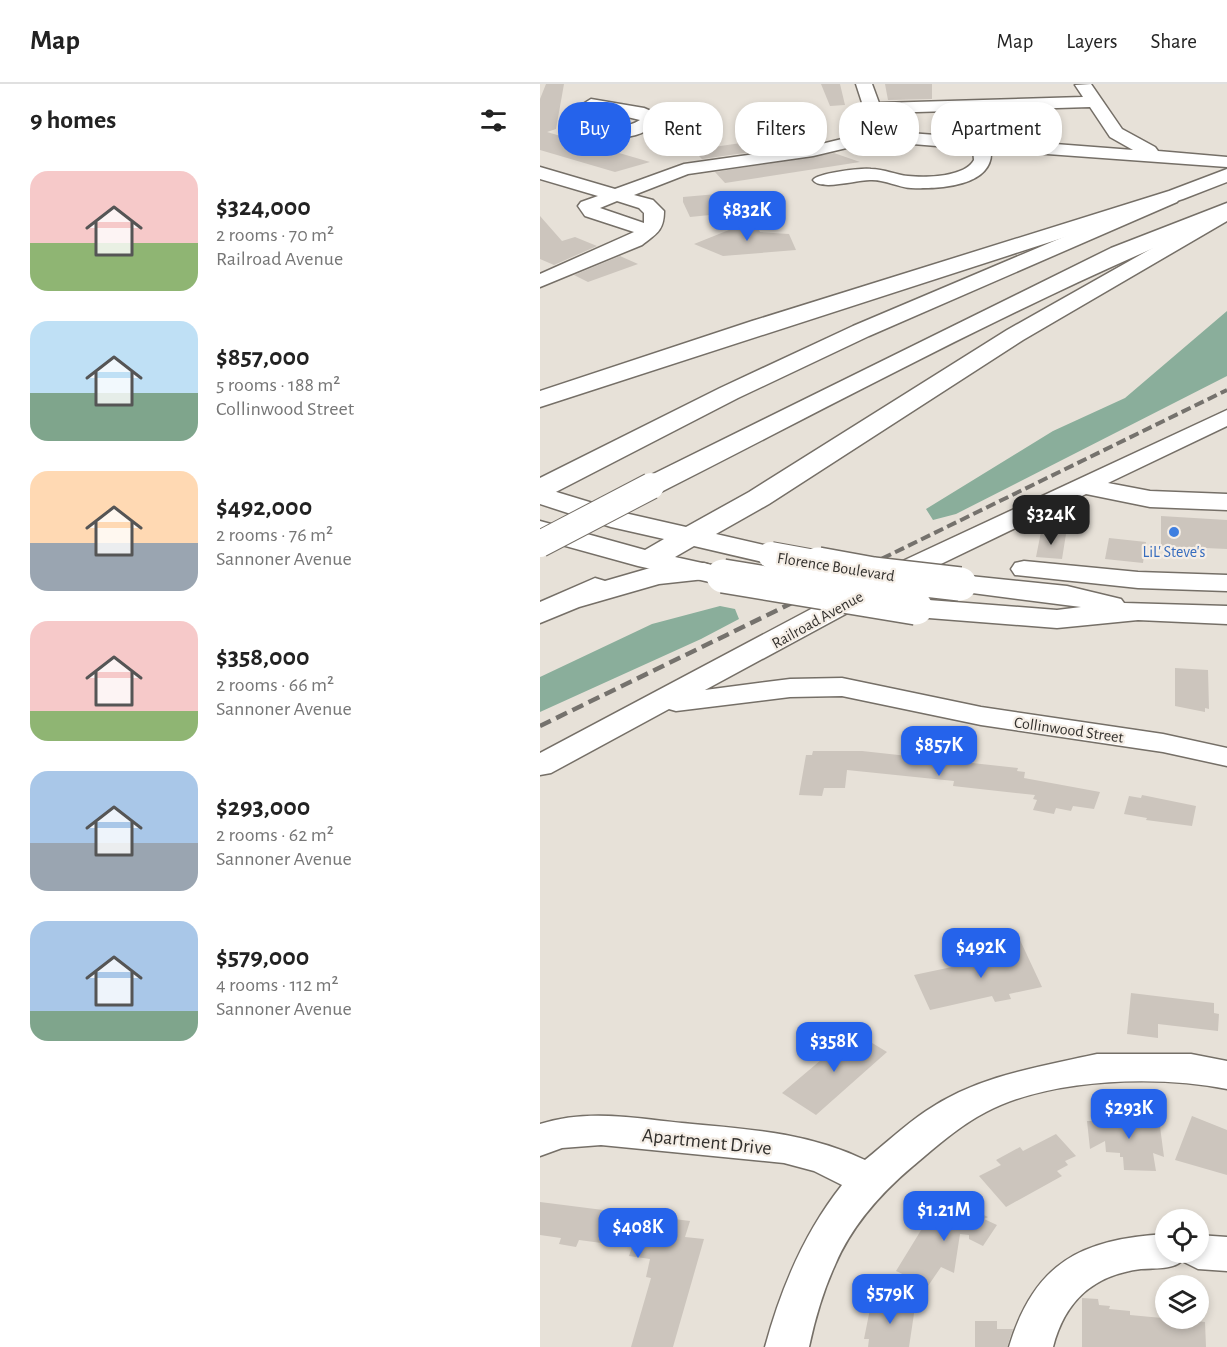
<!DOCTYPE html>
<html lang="en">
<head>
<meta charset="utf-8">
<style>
	body { margin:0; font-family:"Alegreya Sans",sans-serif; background:#f2f2f2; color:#222; height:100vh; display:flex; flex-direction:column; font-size:22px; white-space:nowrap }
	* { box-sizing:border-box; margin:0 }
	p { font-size:20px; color:#767676 }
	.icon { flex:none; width:33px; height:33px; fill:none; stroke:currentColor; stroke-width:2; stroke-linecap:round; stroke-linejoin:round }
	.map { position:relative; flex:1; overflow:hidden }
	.side { display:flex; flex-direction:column; background:#fff; width:540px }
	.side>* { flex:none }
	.guide { position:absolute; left:18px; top:18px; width:570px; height:54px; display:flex; gap:12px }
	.controls { position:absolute; left:615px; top:1125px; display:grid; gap:12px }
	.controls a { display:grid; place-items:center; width:54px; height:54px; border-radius:50%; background:#fff; box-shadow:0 3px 9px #0003; font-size:30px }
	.price { position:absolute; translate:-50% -51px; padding:0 14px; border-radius:12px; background:#2563eb; color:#fff; font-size:20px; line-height:39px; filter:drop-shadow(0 2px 3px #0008) }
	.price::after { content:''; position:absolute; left:50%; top:36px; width:18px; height:14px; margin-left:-9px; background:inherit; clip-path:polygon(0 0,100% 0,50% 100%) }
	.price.selected { background:#222; color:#fff }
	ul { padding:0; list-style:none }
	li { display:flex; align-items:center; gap:18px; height:150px; padding:0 30px }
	li span { display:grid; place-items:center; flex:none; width:168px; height:120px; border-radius:18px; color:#555 }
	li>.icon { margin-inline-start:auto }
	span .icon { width:72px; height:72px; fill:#fffc; stroke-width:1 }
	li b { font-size:26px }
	h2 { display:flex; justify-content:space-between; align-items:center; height:72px; padding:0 30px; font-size:26px }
	.tag { padding:0 21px; border-radius:24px; background:#fff; box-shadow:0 3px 9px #0003; font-size:21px; line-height:54px }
	.tag.selected { background:#2563eb; color:#fff }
	header { display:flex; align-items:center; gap:36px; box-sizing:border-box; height:84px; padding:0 30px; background:#fff; border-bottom:2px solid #e0e0e0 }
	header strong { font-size:28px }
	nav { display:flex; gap:33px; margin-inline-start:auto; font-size:21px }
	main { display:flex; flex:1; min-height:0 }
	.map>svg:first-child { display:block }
	.forest { fill:#8aae9b }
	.building { fill:#ccc5bd }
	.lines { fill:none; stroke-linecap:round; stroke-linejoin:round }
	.minor-casing { stroke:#756f67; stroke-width:3 }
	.major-casing { stroke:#756f67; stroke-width:3 }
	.highway-casing { stroke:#756f67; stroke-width:3 }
	.minor { fill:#fff; fill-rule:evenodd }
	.major { fill:#fff; fill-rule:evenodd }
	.highway { fill:#fff; fill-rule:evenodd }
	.rail-far1 { stroke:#75726d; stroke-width:4; stroke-dasharray:10 4.5; stroke-linecap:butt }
	.rail { stroke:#75726d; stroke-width:4.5; stroke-dasharray:12 6; stroke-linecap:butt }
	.major-bridge-casing { stroke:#756f67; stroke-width:28; stroke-linecap:butt }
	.highway-bridge-far1-casing { stroke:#756f67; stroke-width:28; stroke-linecap:butt }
	.highway-bridge-casing { stroke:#756f67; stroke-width:36; stroke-linecap:butt }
	.major-bridge { stroke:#fff; stroke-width:26 }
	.highway-bridge-far1 { stroke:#fff; stroke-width:26 }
	.highway-bridge { stroke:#fff; stroke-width:33 }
	.shop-dot { fill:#3f7fe0; stroke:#f5eee6; stroke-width:2 }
	.labels { text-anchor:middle; stroke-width:4.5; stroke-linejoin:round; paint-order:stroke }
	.shop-label { font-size:16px; fill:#366cbe; stroke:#f5eee6 }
	.street-label { font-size:16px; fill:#32302d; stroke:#f5eee6 }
	.near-street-label { font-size:20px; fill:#32302d; stroke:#f5eee6 }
</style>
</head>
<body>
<header>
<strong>Map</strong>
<nav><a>Map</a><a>Layers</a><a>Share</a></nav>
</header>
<main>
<section class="side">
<h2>9 homes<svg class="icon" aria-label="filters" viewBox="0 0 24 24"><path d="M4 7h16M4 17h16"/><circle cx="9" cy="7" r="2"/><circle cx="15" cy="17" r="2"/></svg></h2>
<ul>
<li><span style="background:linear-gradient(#f6c9c9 60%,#8fb573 0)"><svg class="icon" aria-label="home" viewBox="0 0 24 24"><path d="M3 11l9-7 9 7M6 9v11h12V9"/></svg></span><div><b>$324,000</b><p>2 rooms · 70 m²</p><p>Railroad Avenue</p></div></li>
<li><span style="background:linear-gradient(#bfe0f5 60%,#7fa58c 0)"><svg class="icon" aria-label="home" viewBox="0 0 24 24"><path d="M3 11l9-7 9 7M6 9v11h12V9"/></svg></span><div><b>$857,000</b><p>5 rooms · 188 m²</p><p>Collinwood Street</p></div></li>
<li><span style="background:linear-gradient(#ffd9b3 60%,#9aa5b1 0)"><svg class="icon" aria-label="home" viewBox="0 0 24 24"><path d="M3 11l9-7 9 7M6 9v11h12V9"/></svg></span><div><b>$492,000</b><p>2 rooms · 76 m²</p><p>Sannoner Avenue</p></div></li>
<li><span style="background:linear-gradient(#f6c9c9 75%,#8fb573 0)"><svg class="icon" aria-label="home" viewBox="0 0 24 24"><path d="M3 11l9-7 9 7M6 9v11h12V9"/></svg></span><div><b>$358,000</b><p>2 rooms · 66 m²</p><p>Sannoner Avenue</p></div></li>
<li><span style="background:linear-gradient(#a9c7e8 60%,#9aa5b1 0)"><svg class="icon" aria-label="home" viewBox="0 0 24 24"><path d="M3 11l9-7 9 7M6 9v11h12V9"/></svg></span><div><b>$293,000</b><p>2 rooms · 62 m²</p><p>Sannoner Avenue</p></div></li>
<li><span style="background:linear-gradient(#a9c7e8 75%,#7fa58c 0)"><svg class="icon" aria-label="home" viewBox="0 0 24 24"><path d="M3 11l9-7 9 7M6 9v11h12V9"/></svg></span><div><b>$579,000</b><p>4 rooms · 112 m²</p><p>Sannoner Avenue</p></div></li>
</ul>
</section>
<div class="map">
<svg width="687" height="1263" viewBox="0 0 687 1263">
	<rect width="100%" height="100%" fill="#e7e1d8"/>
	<path class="forest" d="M687,227V292L416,430L393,436L386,425L513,347L585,314Z
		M180,522L195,525L199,535L161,555L0,628V593L112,540Z"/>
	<path class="building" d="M6,0H24L16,45L7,48L110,78L75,88L0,66V15Z
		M281,0H300L305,21L290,22Z
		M345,0H392V15L348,16Z
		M244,52L268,60L162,75L153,66L208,58L214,62Z
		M294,69L320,78L185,99L175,88Z
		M200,108L210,127L150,133L143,118V113Z
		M0,132L22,157L35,153L57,162L14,181L0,175Z
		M214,136L220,148L249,150L256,166L183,172L154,160Z
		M80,172L98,180L48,198L34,191Z
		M621,432L687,436V465L621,462Z
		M501,448L526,450L522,475L496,473Z
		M569,454L606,458L603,479L565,475Z
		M635,584L668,586L669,625L665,624V628L635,622Z
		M273,667H322L478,684L477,687L485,688L484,694L560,708L554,725L533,722L531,727L516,724L514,730L493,726L497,716L493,715L495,711L413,702L414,697L307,686L305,704H284L282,712L259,711L266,671H272Z
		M602,711L656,722L652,742L606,736L607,734L584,730L589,712L601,714Z
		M479,854L502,903L469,910L471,915L455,918L452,912L390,926L374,891L464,872L457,859Z
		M591,909L674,919V929L679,930L678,947L618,940V954L587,950Z
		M314,948L347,968L276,1031L242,1009Z
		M652,1032L687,1046V1091L635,1076Z
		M562,1033L619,1035L624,1073L613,1069L616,1087L584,1086L583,1073H580V1069L566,1068L565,1057L550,1065L547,1037H563Z
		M516,1050L536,1072L525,1077L528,1081L517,1087L522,1092L466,1123L439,1092L461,1081L456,1076L480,1063L483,1067Z
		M411,1116L448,1133L444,1135L457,1141L443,1162L429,1155V1151L420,1150L414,1189L401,1183L388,1202L356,1187L383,1143L388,1145L394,1136L397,1138Z
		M0,1118L150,1137L145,1153L164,1155L133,1263H91L111,1194L106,1193L110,1175L89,1172L92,1163L39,1156L36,1163L19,1160L21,1154L0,1151Z
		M542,1214L558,1215L559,1221L570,1222L569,1225L590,1227V1231L665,1238L666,1263H542Z
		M335,1217L375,1223L369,1263H328L329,1255H324L330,1225H334Z
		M435,1237H457V1245H473L467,1263H435Z"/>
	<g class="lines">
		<g class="minor-casing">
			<path id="minor" d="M316,0H332L339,19L543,13L535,1L551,0L582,45L615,63L618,67L687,73V83L451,66C454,103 398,105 371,104C357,103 344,95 330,96C317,96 280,107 273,96C278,89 321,84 331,85C344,85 356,91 368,92C386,94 425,93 434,76L433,65L336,57L273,72L148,90L94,111L113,116L124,127C124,147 116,150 102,161L0,203V190L94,148L45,132L38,122L41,118L58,112L0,95V83L75,105L144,80L273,62L335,47L330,43ZM550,23L570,53L593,66L343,47L348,43L343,29ZM77,117L99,124L104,129V139L60,124Z
				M51,15L104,24L111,27L118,37C102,58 55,60 39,38L43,20ZM58,26L100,36C87,44 69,46 57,37Z
				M687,326V342L568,399L610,407L687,410V426L610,423L546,410L374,493L165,606L250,595L302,594L441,623L623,650L687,664V682L623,668L441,641L302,612L250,613L136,627L129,625L11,689L0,691V669L354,481Z
				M484,477L598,488L687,491V507L598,504L475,491L471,485L475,479Z
				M557,970H651L687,977V1005C618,991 510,994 446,1028C419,1042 397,1062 373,1082C341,1109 312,1141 295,1181C283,1207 275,1235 269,1263H225C241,1204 264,1149 302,1101L274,1087L244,1079L61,1061L22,1064L0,1072V1040C47,1025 94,1034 142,1039C206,1045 267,1048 325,1076C345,1060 365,1041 386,1027C437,992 498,983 557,970Z
				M626,1150V1168H658V1151L687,1153V1187L658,1185L642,1177C631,1186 615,1184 601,1185C553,1191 525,1217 513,1263H469C494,1179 541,1155 626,1150Z"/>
		</g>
		<g class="major-casing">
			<path id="major" d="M630,108L637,110L640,114L637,118L329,252L198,314L10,411L0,413V394L180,304L313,242Z
				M687,119V133C493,212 308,313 121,408L111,410L101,408L97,402L101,396L571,164Z
				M164,479L174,482L179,488L174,494L119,500L39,523L0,539V518L55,494L65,497L117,482Z"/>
		</g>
		<g class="highway-casing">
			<path id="highway" d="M687,85V98L643,115L0,323V307L212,237L629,107Z
				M687,122V137L483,256L229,420L176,450L241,465L246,471L241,477L231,480L154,462L135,473L194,486L198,492L194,498L183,501L98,482L0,455V437L105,466L124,455L71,443L0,420V403L89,430L146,443L209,408L467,246Z
				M420,491L527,502L581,515L584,519L687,522V540L598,536L517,544L376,533L365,530L361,524L365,518L376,515L517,526L541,523L409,506L405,500L409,494Z"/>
		</g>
		<use href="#minor" class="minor"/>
		<use href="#major" class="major"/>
		<use href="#highway" class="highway"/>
		<path class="rail-far1" d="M329,481L687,306"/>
		<path class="rail" d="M0,642L332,480"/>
		<g class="major-bridge-casing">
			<path id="major-bridge" d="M0,460L111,402"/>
		</g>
		<g class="highway-bridge-far1-casing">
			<path id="highway-bridge-far1" d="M231,471L286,481"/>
		</g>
		<g class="highway-bridge-casing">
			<path id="highway-bridge" d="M278,480L333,490L420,500
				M183,492L376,524"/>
		</g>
		<use href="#major-bridge" class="major-bridge"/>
		<use href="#highway-bridge-far1" class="highway-bridge-far1"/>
		<use href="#highway-bridge" class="highway-bridge"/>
	</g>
	<circle class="shop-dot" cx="634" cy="448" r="6"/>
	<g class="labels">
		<g class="shop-label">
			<text x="634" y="473">LiL' Steve's</text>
		</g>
		<g class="street-label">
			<text transform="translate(296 482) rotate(9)" y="6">Florence Boulevard</text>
			<text transform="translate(277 535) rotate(-29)" y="6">Railroad Avenue</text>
			<text transform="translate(529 645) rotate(8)" y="6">Collinwood Street</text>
		</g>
		<g class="near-street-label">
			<text transform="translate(167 1057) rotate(6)" y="7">Apartment Drive</text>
		</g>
	</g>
</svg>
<div class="controls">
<a><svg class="icon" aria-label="locate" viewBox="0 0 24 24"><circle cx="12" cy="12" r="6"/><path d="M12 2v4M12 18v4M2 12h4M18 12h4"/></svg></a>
<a><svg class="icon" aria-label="layers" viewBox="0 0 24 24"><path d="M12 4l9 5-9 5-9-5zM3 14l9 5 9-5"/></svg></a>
</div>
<b class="price" style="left:207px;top:158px">$832K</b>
<b class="price selected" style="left:511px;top:462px">$324K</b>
<b class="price" style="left:399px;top:693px">$857K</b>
<b class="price" style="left:441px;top:895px">$492K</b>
<b class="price" style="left:294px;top:989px">$358K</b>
<b class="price" style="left:589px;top:1056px">$293K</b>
<b class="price" style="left:404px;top:1158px">$1.21M</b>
<b class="price" style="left:98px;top:1175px">$408K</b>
<b class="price" style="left:350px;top:1241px">$579K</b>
<div class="guide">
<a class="tag selected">Buy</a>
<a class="tag">Rent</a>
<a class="tag">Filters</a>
<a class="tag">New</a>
<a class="tag">Apartment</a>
</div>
</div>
</main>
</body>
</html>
